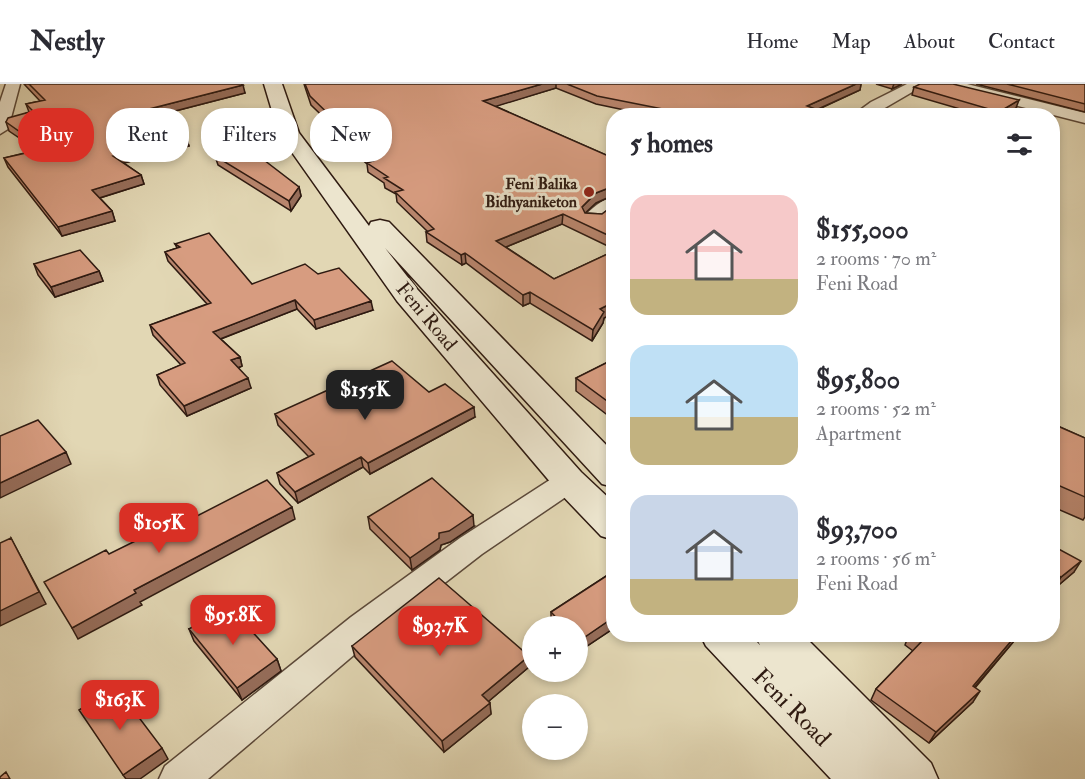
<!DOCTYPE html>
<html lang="en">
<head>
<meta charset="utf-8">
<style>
	body { margin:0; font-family:"IM FELL Double Pica",serif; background:#f7f7f7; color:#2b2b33; height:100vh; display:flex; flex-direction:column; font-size:22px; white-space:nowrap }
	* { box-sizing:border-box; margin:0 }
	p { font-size:20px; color:#7c7c81 }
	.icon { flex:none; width:33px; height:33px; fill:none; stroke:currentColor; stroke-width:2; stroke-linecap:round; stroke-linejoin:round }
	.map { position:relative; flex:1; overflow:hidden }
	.side { position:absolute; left:606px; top:24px; width:454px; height:534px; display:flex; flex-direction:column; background:#fff; border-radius:24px; box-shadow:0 3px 9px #0003 }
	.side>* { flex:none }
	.guide { position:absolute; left:18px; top:24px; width:498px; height:54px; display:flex; gap:12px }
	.buttons { position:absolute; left:522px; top:532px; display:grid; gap:12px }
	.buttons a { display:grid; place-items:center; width:66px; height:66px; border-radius:50%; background:#fff; box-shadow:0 3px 9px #0003; font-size:30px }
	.price { position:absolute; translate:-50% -51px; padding:0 14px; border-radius:12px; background:#d93025; color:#fff; font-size:20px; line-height:39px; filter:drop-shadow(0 2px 3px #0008) }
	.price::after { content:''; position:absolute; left:50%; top:36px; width:18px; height:14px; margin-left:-9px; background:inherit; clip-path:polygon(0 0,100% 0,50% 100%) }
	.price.active { background:#222; color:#fff }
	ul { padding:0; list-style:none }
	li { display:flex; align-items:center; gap:18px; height:150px; padding:0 24px }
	li span { display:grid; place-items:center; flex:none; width:168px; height:120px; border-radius:18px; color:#555 }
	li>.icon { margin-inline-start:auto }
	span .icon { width:72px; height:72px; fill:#fffc; stroke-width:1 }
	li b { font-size:26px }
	h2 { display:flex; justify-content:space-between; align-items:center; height:72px; padding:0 24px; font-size:26px }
	.pill { padding:0 21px; border-radius:24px; background:#fff; box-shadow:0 3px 9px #0003; font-size:21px; line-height:54px }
	.pill.active { background:#d93025; color:#fff }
	header { display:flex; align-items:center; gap:36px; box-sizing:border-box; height:84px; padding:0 30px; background:#fff; border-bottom:2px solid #e1e1e2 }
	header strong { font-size:28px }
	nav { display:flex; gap:33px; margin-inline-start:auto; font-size:21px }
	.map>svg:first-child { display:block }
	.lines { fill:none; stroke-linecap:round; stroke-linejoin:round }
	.minor-casing { stroke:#5b493a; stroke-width:3 }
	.secondary-casing { stroke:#2e1a11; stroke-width:3 }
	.minor { fill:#ece5ce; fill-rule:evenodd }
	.secondary { fill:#ece5ce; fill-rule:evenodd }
	.wall { fill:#b9866e; stroke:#2e1a11; stroke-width:1.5 }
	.shaded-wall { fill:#966d5a; stroke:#2e1a11; stroke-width:1.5 }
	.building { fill:#d79c80; stroke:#2e1a11; stroke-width:1.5 }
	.poi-dot { fill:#8f2418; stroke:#ece5ce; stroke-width:2 }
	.labels { text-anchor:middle; stroke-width:6; stroke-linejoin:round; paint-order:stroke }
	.far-poi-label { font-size:16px; font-weight:bold; fill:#2e1a11; stroke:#ece5ce; text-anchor:end }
	.street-label { font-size:20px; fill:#2e1a11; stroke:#ece5ce }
	.near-street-label { font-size:24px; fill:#2e1a11; stroke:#ece5ce }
</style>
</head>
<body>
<header>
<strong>Nestly</strong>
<nav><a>Home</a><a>Map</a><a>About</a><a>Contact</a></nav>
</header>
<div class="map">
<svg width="1085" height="695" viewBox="0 0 1085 695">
	<rect width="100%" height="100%" fill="#e2d7b4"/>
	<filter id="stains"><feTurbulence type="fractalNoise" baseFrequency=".00333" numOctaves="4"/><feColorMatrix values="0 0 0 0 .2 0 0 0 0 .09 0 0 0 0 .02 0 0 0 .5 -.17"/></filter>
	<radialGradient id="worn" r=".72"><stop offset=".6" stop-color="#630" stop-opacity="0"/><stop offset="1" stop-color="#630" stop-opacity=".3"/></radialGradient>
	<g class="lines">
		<g class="minor-casing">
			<path id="minor" d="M6,0H20L8,45L0,50V18Z
				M907,0H926L871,32H852L871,18Z
				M942,0H967L1085,29V39L944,3Z
				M614,112V128L600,138H586L583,134C590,125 603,115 614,112Z
				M569,387L579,390L583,397L579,404L482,470L375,553L208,695H159L165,682L351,533L460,454L559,390Z"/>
		</g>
		<g class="secondary-casing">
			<path id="secondary" d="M264,0H282L299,49L369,142L371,138L380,136L389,138L614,369V403L602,400L385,164L417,205L581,388L614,419V456L601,452L557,406L397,217L279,50Z
				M700,550H749L760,561L754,550H802L931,679L938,695H831L706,562Z"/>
		</g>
		<use href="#minor" class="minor"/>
		<use href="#secondary" class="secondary"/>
	</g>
	<path class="wall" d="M24,0H241L245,9L152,33L186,53L189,62L124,79L141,91L144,100L100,114L112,127L115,137L62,152L8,83L4,74L37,66L9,47L6,38L29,28L26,20L40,17Z
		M304,0H861L860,6L817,26L835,32H653L596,20L556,4L495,22L606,71L614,68V111L596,119L585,129L602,130L614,121V165L562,140L506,163L554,195L614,167V229L604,234L603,239L592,257L530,219L523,222L466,179L462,181L427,158L426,148L427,147L397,118L396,110L385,104L384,99L368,88L367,80L340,56L339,48L311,21Z
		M876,0H902L892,5Z
		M976,0H1085V28Z
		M914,3L1016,24L1003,32H984L912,11Z
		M215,72L299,103L301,112L291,127L218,81Z
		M175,160L252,200L318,190L373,226L316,245L297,225L221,255L240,273L242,282L238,284L251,304L187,332L160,301L157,291L181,281L153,251L150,241L207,220L168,177L165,168L177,164Z
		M34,180L99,187L103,197L55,213L38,191Z
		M614,275V336L576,307V294Z
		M429,308L475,333L370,390L363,383L298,419L280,400L277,389L309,373L278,341L275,330Z
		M1053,340L1085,354V433L1083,436L1053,423Z
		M368,433L474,442L450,458L441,461L440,466L412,486L370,445Z
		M1053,462L1074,488L1054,505L1053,504Z
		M614,487V544L578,568V543H554L551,540V528Z
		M189,545L277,575L281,587L242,616L194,557Z
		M909,550H1018L1014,557L975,604L973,618L929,659L871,616L876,605L913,567L905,561Z
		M352,562L529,572V583L489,617L491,630L444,668L355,573Z"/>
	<path class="shaded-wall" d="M542,0H556V4L484,26L483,17Z
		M856,0H861L860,6L805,31L807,22Z
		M894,0H902L892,5Z
		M243,1L245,9L144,35L141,27Z
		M1019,16L1016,24L1003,32H998L999,28Z
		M186,53L189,62L116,81L113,72Z
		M141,91L144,100L96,115L92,106Z
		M614,102V111L596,119L581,133L582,123L596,109Z
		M299,103L301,112L291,127L289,117Z
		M112,127L115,137L62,152L58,143Z
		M563,130L562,140L496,167V157Z
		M465,169L466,179L462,181L461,171Z
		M99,187L103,197L55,213L51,203Z
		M530,208V219L523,222V211Z
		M295,216L297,225L215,257L213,248Z
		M371,217L373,226L316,245L314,236Z
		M614,218V229L604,234L603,239L592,257L593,246L600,225Z
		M240,273L242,282L233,286L231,276Z
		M248,294L251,304L187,332L184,322Z
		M474,323L475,333L370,390L368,379Z
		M66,368L71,380L0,414V399Z
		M361,373L363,383L298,419L295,408Z
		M292,423L295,435L140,518L142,521L78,555L72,544L134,506Z
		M473,431L474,442L450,458L441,461L440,466L412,486L410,474L439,449Z
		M11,454L46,520L0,542V527Z
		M1081,477L1074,488L1054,505L1061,493Z
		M614,533V544L578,568L579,557Z
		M1017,550H1018L1014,557L966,613L973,602Z
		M529,572V583L483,622L482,611Z
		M277,575L281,587L242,616L237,604Z
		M980,607L973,618L929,659L936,648Z
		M490,619L491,630L444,668L442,657Z
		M162,664L168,675L140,695H126L123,691Z"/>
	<path class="building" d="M29,0H241L243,1L141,27L186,53L113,72L141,91L92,106L112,127L58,143L4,74L44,65L6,38L8,34L33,27L26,20L45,16Z
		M305,0H542L483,17L606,71L614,68V102L596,109L582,123L585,129L602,130L614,121V154L563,130L496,157L554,195L614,167V218L600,225L604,228L593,246L530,208L523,211L465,169L461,171L426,148L434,145L395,108L403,106L384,94L388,93L367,79L373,77L339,47L345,46L310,12Z
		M567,0H856L807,22L835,32H698L597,12Z
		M920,0H953L1019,16L999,28L914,3Z
		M1007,0H1085V20Z
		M247,63L299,103L289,117L215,72Z
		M209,149L252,200L305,180L318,190L339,184L371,217L314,236L295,216L213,248L240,273L231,276L248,294L184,322L157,291L185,279L150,241L211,219L165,168L180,163L175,160Z
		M80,166L99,187L51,203L34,180Z
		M614,275V322L576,294Z
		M392,277L429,308L445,300L474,323L368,379L361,373L295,408L277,389L314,370L275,330Z
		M38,336L66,368L0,399V352Z
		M1053,340L1085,354V413L1053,399Z
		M432,394L473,431L449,447L439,449V454L410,474L368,433Z
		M267,396L292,423L134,506L136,509L72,544L44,498L106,466L109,470L192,429L195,433Z
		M11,454L39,508L0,527V459Z
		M1053,462L1081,477L1061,493L1053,489Z
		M614,487V533L579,557L578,555V543H565L551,528Z
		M439,494L529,572L482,611L490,619L442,657L352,562Z
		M228,521L277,575L237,604L189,545Z
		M912,550H1017L973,602L980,607L936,648L876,605L922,557Z
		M116,603L162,664L123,691L79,626Z
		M6,688L10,695H0V693Z"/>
	<circle class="poi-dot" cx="589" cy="108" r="6"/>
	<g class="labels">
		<g class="far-poi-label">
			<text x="577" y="105">Feni Balika<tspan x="577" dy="18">Bidhyaniketon</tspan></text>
		</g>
		<g class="street-label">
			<text transform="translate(427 232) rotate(50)" y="7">Feni Road</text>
		</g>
		<g class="near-street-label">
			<text transform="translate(792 623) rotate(45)" y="8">Feni Road</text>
		</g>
	</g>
	<rect width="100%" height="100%" filter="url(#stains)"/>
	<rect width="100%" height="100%" fill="url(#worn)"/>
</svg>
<div class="buttons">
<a>+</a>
<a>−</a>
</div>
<b class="price active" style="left:365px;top:337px">$155K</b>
<b class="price" style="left:159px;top:470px">$105K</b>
<b class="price" style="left:233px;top:562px">$95.8K</b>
<b class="price" style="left:440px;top:573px">$93.7K</b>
<b class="price" style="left:120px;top:647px">$163K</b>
<div class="guide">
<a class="pill active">Buy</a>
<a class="pill">Rent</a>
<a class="pill">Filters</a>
<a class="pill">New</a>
</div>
<section class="side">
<h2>5 homes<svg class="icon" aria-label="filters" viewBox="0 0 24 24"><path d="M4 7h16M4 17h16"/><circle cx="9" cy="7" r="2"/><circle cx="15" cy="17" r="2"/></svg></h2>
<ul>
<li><span style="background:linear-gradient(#f6c9c9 70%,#c2b280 0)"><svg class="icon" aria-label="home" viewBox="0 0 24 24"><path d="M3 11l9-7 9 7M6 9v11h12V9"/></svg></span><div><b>$155,000</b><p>2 rooms · 70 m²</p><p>Feni Road</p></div></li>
<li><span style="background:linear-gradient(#bfe0f5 60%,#c2b280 0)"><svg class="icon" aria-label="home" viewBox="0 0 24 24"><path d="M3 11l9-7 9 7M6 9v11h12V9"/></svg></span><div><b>$95,800</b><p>2 rooms · 52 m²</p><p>Apartment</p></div></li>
<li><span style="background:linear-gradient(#c9d6e8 70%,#c2b280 0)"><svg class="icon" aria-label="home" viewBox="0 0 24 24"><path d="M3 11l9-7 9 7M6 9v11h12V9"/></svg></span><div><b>$93,700</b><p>2 rooms · 56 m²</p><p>Feni Road</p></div></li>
</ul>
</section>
</div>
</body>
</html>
